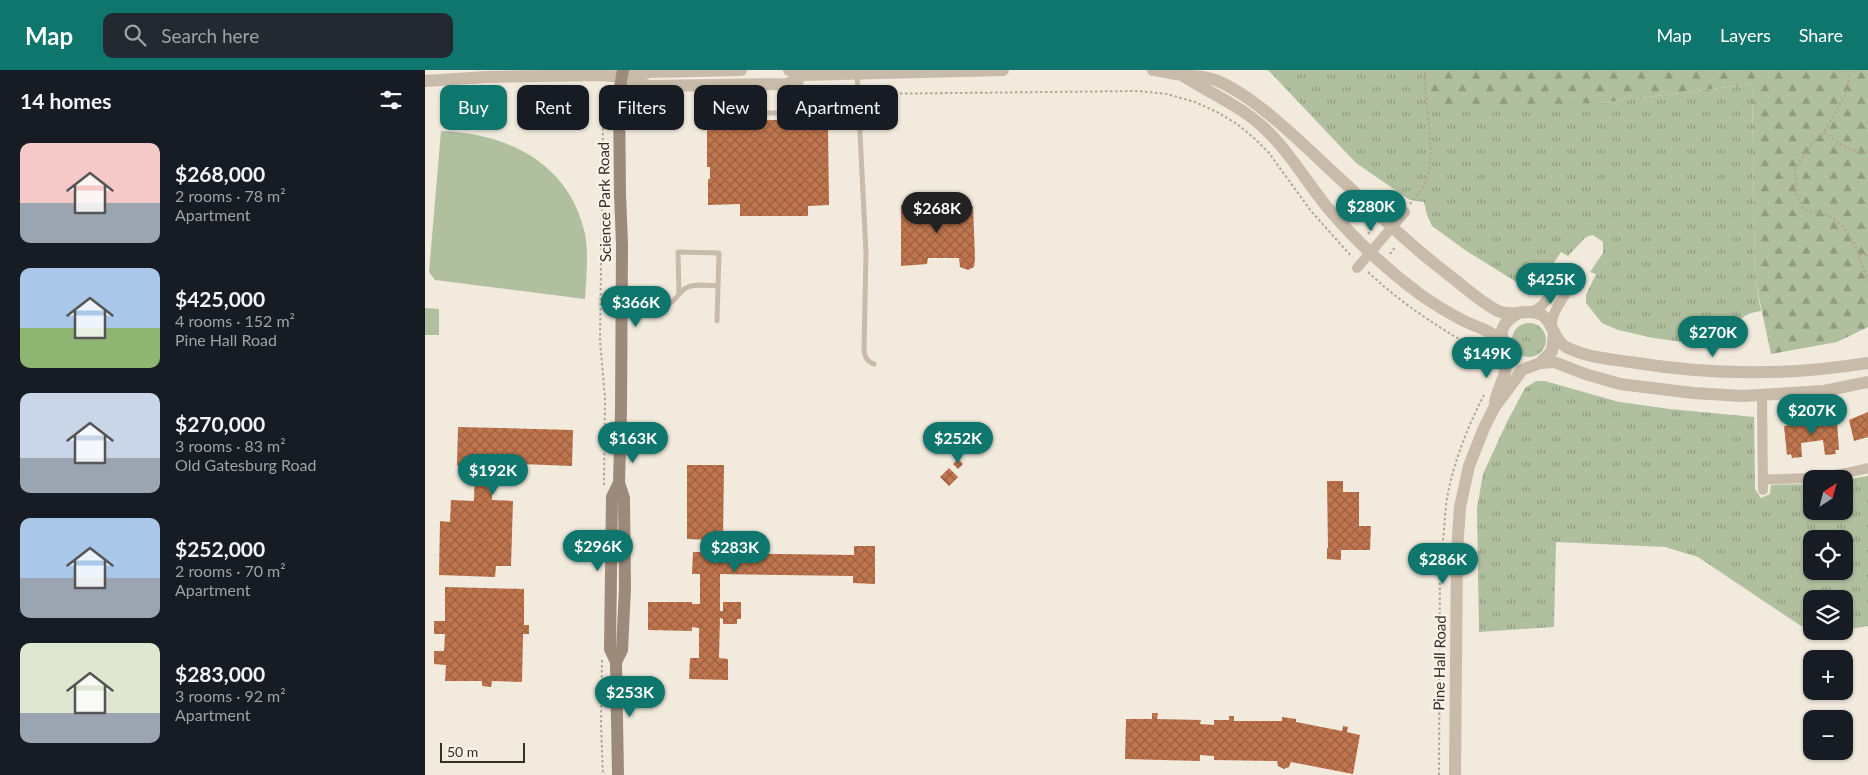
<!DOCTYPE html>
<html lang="en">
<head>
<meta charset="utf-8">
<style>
	body { margin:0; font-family:Lato,sans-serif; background:#242831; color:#f1f3f6; height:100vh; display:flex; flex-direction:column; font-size:19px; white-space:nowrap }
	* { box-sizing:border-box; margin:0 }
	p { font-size:16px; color:#9ea1a6 }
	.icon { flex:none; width:28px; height:28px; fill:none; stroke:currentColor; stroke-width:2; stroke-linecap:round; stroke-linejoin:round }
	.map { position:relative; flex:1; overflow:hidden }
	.drawer { display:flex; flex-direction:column; background:#171b24; width:425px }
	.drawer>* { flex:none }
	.top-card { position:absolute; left:15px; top:15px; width:475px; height:45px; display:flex; gap:10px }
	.needle { width:32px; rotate:36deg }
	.tools { position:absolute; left:1378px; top:400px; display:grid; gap:10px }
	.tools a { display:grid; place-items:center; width:50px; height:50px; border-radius:10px; background:#171b24; box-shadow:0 1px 4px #0004; font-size:25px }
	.scale { position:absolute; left:15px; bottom:12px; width:85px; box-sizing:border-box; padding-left:5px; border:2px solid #362e29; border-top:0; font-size:14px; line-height:18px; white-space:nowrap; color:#362e29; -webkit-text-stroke:4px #f9f3e9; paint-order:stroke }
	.price { position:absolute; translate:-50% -42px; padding:0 11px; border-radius:18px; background:#0f766e; color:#fff; font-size:16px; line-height:32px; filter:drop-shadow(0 1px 2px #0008) }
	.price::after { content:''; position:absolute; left:50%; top:30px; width:15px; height:11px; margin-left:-8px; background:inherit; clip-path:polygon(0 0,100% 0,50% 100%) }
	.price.active { background:#222; color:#fff }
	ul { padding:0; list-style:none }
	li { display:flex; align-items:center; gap:15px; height:125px; padding:0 20px }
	li span { display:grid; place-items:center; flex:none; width:140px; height:100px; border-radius:10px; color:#555 }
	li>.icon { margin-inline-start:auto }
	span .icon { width:60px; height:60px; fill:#fffc; stroke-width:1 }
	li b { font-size:21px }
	h2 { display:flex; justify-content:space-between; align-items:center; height:60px; padding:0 20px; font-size:21px }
	.tag { padding:0 18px; border-radius:10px; background:#171b24; box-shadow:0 1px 4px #0004; font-size:18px; line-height:45px }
	.tag.active { background:#0f766e; color:#fff }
	header { display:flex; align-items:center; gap:30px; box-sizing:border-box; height:70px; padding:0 25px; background:#0f766e; color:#fff }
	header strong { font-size:24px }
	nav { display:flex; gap:28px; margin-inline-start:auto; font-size:18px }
	.search { width:350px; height:45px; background:#242831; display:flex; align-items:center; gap:12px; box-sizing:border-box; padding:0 18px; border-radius:10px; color:#9ea1a6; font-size:19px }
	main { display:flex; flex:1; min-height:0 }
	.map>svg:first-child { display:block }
	.grass { fill:url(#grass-tufts); fill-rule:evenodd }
	.forest { fill:url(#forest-firs) }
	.pitch { fill:#b0bf9e }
	.building { fill:url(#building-cross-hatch) }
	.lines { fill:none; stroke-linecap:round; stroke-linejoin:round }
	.path { stroke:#b4a594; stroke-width:2; stroke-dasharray:2.5 2.5; stroke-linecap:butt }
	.service { stroke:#c8bba9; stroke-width:5 }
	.minor { stroke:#c8bba9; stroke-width:10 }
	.tertiary { stroke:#c8bba9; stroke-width:12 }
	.secondary { stroke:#9c8a7b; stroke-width:12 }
	.labels { text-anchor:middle; stroke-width:4.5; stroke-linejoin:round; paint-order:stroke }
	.street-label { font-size:15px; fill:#362e29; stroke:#f9f3e9 }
</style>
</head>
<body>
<header>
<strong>Map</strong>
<div class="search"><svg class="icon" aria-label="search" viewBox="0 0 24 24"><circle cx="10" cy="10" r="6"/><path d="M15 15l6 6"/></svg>Search here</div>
<nav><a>Map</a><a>Layers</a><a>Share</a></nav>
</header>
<main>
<section class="drawer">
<h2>14 homes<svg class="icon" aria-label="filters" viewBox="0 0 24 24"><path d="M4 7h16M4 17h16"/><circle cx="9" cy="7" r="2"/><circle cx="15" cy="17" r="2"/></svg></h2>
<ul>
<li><span style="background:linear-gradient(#f6c9c9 60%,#9aa5b1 0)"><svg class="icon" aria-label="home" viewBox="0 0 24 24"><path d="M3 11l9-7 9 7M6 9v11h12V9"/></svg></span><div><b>$268,000</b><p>2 rooms · 78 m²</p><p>Apartment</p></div></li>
<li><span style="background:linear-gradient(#a9c7e8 60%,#8fb573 0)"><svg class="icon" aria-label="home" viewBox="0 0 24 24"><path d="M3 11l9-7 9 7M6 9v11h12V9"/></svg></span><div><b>$425,000</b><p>4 rooms · 152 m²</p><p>Pine Hall Road</p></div></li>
<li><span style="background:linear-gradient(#c9d6e8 65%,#9aa5b1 0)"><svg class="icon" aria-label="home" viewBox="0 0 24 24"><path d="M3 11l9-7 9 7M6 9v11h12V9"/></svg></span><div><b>$270,000</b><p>3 rooms · 83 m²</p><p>Old Gatesburg Road</p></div></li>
<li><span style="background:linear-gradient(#a9c7e8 60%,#9aa5b1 0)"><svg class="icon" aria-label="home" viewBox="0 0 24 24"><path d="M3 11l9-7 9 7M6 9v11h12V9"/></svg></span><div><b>$252,000</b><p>2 rooms · 70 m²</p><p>Apartment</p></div></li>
<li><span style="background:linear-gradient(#dfe7d0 70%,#9aa5b1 0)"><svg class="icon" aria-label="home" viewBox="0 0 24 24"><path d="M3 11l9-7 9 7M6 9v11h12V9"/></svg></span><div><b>$283,000</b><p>3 rooms · 92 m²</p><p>Apartment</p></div></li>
</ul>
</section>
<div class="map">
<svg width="1443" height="705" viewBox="0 0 1443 705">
	<defs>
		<pattern id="grass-tufts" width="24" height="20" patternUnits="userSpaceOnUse" patternTransform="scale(1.25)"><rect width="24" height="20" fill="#b0bf9e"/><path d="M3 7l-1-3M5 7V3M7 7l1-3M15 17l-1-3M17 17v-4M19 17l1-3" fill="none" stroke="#909c81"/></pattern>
		<pattern id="forest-firs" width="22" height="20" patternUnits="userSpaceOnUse" patternTransform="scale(1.25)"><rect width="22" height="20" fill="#b0bf9e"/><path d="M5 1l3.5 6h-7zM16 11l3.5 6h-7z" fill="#909c81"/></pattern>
		<pattern id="building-cross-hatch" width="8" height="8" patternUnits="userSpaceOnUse" patternTransform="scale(1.25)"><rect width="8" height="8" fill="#bf754d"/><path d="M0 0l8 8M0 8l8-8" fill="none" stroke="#9c6040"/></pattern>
	</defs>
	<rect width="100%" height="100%" fill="#f1eadd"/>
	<path class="grass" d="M843,0H1001V29L1175,33L1327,14L1330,209L1336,241C1314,244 1311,253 1304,273L1272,274L1228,268L1193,260L1177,253L1161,233V225L1171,204L1165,202L1178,183V172L1168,165L1161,167L1143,186L1136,182L1113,217L1093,213L1040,180L1007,156L1002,145L999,132L985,130L931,93Z
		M1087 270a17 17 0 1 1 34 0a17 17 0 1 1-34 0Z
		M1111,311H1120L1194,332L1245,339L1329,347L1330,419L1336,428L1345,424L1346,415L1386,414V441H1419V410L1443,406V556L1419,560V529H1386V557L1376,556L1273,487L1240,477L1131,472L1129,557L1054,562L1052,438L1058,404L1082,352L1100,318ZM1386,469H1419V501H1386Z"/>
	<path class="forest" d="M1001,0H1443V257L1412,272L1346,284L1330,209L1327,14L1175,33L1012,36L1001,29Z"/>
	<path class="pitch" d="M16,61C83,63 145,94 160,164C164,185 161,208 160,229L10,210L4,202Z
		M0,238L14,239V265H0Z"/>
	<path class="building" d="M305,50H390V59H403L404,135L383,136V146H315V134L283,135V109H285V97H282V57H305Z
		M476,135L548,136L550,188L549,197L543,200L535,197L534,188H503L502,194L476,196Z
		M1443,342V367L1429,371L1424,350Z
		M1396,349V351H1412L1414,380H1410L1411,384L1400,385L1398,370L1376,373L1377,387L1367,388L1366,384L1362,385L1359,356L1366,355V354L1374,353V351Z
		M33,357L148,360L147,396L68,393L67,430L88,431L86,496H71L70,507L14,505L15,451L25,452L26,430L49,431L50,397L32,396Z
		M533,389L538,394L533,399L528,394Z
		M262,395H299L298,470H294V483L429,485V476H450V514L428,513V506L295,504V541H298V532H316V549H312V554H298V549L295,548L294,588L303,589V610L264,609L265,588H274V558L267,557V561L223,560V532H267V534H275V504H267L268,482H287V470L262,469Z
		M524,398L533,407L524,416L515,407Z
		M902,411H918V422H934V456H946L945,480H916V490L902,489V478H903Z
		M20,517L99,519V555H104V564H98L97,612L67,611L66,617L57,616V611H20L21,595L9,594V581H19L20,564H9V551H20Z
		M727,643H733L732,649L776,650L775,654L789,655V650H804V646H809V651H857V647L871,649V652L917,661L918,656L923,657L922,662L935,665L928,704L866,692L864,697L859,699L853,696L852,691L789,690V686L775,685V691L700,689L701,649H727Z"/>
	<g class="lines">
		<path class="path" d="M1423,0L1424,17L1418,29L1399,62L1387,73L1370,99L1371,124L1379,140C1387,141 1395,143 1402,145C1417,151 1429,171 1434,185H1443
			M177,18L178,56L175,271L180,328L179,415
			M177,24L183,23
			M440,24L713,21L742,24L770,32L792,42L812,54L829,68L844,83L886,141L927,187
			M382,26L425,24
			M1399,62C1412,73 1425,82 1443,83
			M985,134C990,128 996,122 999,115C1014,87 998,33 1000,0
			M943,164L949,157
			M965,184L971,176
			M1434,186L1443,210
			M943,202C979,236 1020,262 1064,286L1069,291
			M177,590L176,656L178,705
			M1014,705L1015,486C1020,467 1019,447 1022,428C1029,391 1042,358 1059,325"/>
		<path class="service" d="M432,4L441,183L439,280C440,288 442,291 449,294
			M334,43H375L376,8
			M254,224L253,182L294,183L292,251
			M198,233L240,235C251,233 252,223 261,218C269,213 284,216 293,216"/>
		<path class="minor" d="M932,198L980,142
			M1105,242C1123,237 1122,222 1134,213C1137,211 1142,210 1146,208
			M1127,258C1126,242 1135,235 1142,221C1145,214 1147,207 1152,200
			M1337,325L1338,420
			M1338,409C1373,410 1409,407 1443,398"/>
		<path class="tertiary" d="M364,0L376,5L578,0
			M728,0C738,1 747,4 757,5C769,7 781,6 793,11C838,31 887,84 924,117C958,149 992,181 1029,209C1043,220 1057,233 1073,241C1088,248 1102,237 1117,245C1129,253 1128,270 1141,277C1160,287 1185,289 1205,292C1284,305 1364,306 1443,293
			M758,6C785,23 814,35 838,57C863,80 881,111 902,137C930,170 962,200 996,225C1010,235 1024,243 1039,251C1053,258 1068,260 1077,274
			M198,7L224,2L316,0
			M0,11L61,7L177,5L197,7L224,16L363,14L376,5
			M1115,293L1127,281L1129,264
			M1070,333C1072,320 1080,308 1081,296C1084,274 1064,260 1092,244
			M1030,705L1032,481L1035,437L1044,396L1059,358L1069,338L1097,300L1115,293L1129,292L1160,304L1195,314L1268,323L1318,326L1399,321L1443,312"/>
		<path class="secondary" d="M191,592L197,580L200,518L199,428L194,413L196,341L197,174L195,124L194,23L198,0
			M193,705L191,592L185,579L187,427L194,413"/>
	</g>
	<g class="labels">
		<g class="street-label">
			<text transform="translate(180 132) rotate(-91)" y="5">Science Park Road</text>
			<text transform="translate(1015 593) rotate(-89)" y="5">Pine Hall Road</text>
		</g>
	</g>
</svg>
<div class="tools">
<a><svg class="needle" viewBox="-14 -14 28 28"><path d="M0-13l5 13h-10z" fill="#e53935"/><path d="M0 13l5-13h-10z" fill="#9ea1a6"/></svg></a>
<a><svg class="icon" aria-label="locate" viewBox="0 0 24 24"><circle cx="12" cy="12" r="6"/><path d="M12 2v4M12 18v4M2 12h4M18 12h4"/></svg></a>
<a><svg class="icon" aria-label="layers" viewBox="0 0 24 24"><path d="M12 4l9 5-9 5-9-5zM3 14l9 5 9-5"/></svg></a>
<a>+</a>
<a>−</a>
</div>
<div class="scale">50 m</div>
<b class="price" style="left:946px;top:162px">$280K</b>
<b class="price active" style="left:512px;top:164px">$268K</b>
<b class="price" style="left:1126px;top:235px">$425K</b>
<b class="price" style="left:211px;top:258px">$366K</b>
<b class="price" style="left:1288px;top:288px">$270K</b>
<b class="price" style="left:1062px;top:309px">$149K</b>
<b class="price" style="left:1387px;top:366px">$207K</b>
<b class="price" style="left:208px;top:394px">$163K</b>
<b class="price" style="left:533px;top:394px">$252K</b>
<b class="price" style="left:68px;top:426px">$192K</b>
<b class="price" style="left:173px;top:502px">$296K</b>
<b class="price" style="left:310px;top:503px">$283K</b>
<b class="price" style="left:1018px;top:515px">$286K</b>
<b class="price" style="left:205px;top:648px">$253K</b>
<div class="top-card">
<a class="tag active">Buy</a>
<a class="tag">Rent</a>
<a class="tag">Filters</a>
<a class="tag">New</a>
<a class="tag">Apartment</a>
</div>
</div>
</main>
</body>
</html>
